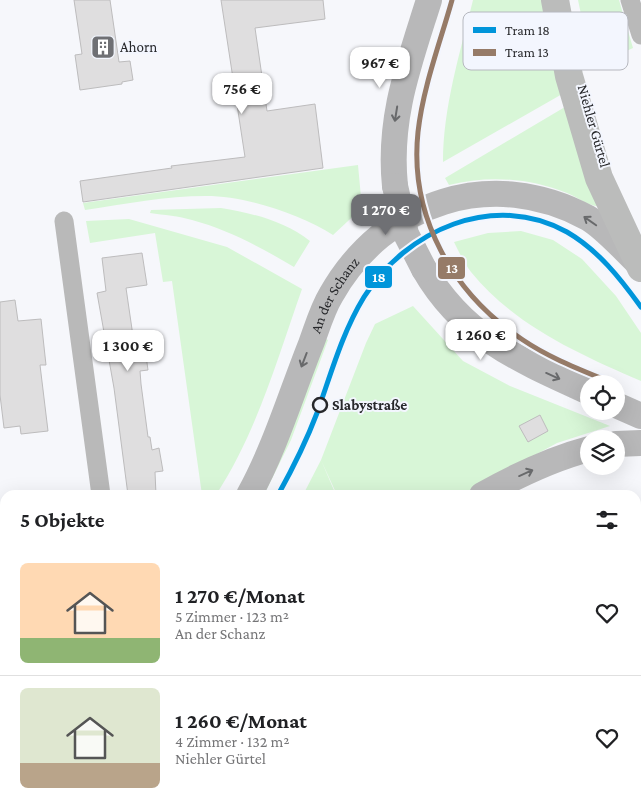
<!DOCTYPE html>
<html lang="de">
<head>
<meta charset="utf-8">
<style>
	body { margin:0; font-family:"Crimson Pro",serif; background:#f6f6f6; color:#202124; height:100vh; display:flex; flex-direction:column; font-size:19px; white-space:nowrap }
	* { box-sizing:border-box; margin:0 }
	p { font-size:16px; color:#757577 }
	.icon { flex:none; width:28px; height:28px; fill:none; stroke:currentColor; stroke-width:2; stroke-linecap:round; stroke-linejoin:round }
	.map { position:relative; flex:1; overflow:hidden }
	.panel { position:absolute; left:0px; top:490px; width:641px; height:321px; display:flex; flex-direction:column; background:#fff; border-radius:15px 15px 0 0; box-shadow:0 5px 20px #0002 }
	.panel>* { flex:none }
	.fabs { position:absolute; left:580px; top:375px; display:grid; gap:10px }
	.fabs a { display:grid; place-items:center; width:45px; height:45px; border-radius:50%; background:#fff; box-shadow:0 5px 20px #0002; font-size:25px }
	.price { position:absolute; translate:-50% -42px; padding:0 11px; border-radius:10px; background:#fff; color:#222; font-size:16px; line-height:32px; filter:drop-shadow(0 1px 2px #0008) }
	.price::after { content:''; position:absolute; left:50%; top:30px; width:15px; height:11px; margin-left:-8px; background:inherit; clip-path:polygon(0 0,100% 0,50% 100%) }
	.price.active { background:#6f7074; color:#fff }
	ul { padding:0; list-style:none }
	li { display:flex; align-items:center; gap:15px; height:125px; padding:0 20px }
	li+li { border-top:1px solid #e0e0e0 }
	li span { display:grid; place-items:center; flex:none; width:140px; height:100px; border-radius:8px; color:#555 }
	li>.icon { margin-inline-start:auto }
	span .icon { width:60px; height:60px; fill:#fffc; stroke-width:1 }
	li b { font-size:21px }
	h2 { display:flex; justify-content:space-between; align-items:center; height:60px; padding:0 20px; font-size:21px }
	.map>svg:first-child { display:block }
	.green { fill:#d8f6d7 }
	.building { fill:#dfdedf; stroke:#bdbcbd }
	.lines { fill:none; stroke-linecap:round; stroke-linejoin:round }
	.street { stroke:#b9b9b9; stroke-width:19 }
	.secondary { stroke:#b8b8b9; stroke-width:26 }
	.primary { stroke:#bbbcbb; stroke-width:28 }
	.secondary-bridge { stroke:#b8b8b9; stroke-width:26 }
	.tram-1-casing { stroke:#f3f6fe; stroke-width:9 }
	.tram-2-casing { stroke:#f3f6fe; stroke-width:9 }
	.tram-1 { stroke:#0095da; stroke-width:5 }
	.tram-2 { stroke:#967b68; stroke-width:5 }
	.oneway { stroke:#68696b }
	.stop-dot { fill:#f3f6fe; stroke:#27282b; stroke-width:2.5 }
	.labels { text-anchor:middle; stroke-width:4; stroke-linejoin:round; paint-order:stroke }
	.poi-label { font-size:15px; fill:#27282b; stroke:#f3f6fe; text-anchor:start }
	.street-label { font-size:15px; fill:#27282b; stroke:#f3f6fe }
	.stop-label { font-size:15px; font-weight:bold; fill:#27282b; stroke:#f3f6fe; text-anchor:start }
	.key { fill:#f3f6fe; stroke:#b6b8bf; stroke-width:1 }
	.key-label { font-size:14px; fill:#27282b }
	.line-badge { stroke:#f3f6fe; stroke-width:2 }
	.badge-label { font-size:14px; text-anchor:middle; font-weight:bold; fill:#fff }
</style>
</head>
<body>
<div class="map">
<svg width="641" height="811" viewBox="0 0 641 811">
	<rect width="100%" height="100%" fill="#f6f7fb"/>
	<path class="green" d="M473,0H548L564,93L443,162C443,107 460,53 473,0Z
		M578,0H619L633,48L592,67Z
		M570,104L603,207C590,207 579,198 567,193C528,178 489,175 449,185L445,178Z
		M358,165L362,208L333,235C300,214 246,196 206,196C166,196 125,204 85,210L83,203Z
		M221,208C252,213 284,221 310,241L294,267C262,248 229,230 192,220C179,216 164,215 150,213L151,210Z
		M129,219L227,247L302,289C277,360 257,432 216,495H202L172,281L163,282L155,233L90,243L86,221Z
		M521,231L553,240L582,259L616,296L641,333V381C579,354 515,326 471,272C464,263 459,252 454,242L488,233Z
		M413,306L463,361L510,386L610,426L557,443L462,495H337L321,460L366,343L375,324Z
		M320,336L328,340L291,440L264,495H256Z
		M321,460L336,495H303Z
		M636,613L641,621V785L636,790Z
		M5,765V806H622L617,811H0V767Z"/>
	<path class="building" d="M74,0H110L119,62L130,61L133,80L122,82V84L80,90L75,55L82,54Z
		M221,0H323L325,19L255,28L267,111L315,104L323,168L83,202L80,181L172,168L171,166L245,157Z
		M142,253L147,285L126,288L133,336H135L137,349L145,348L148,370L140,371L141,384L148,437H150L152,450L159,448L163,471L155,472L156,495H128L114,388L97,293L106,291L102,258Z
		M15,300L18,321L41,319L46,365H40L48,431L21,434L20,426L4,428L0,395V302Z
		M540,415L548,431L528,442L519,426Z"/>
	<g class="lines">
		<path class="street" d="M630,0L641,35
			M64,221L101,495
			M636,566L641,563"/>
		<g class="secondary">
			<path d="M395,186C388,118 409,64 429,0"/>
			<path d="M424,269C463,337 521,361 589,392"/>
			<path d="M616,405L641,416"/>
			<path d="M616,444L641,443"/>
			<path id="s1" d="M249,495C275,448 291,394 311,344C317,328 322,310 331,295C384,201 493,166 588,218C605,228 624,250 639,264"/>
			<path d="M482,495C516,476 551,459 589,449"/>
			<path d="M0,682L5,680"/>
			<path d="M0,731L5,728"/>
		</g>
		<path class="primary" d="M555,0L569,76L599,178L641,268"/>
		<path class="secondary-bridge" d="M395,186L406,234L424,269"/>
		<g class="tram-1-casing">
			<path id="tram-1" d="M278,495C293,468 306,442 317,413C331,374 342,333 364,297C406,230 494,191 567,232C598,250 620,278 641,307"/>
		</g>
		<g class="tram-2-casing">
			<path id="tram-2" d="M452,0C440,43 423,87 418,132C409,217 453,294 523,340C551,359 584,371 615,384"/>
		</g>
		<use href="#tram-1" class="tram-1"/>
		<use href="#tram-2" class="tram-2"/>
	</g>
	<defs><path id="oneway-shaft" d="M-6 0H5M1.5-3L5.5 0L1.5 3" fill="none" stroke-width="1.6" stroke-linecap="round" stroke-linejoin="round" transform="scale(1.25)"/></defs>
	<g class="oneway">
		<use href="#oneway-shaft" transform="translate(396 114) rotate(99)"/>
		<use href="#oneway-shaft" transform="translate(590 221) rotate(-145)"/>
		<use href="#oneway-shaft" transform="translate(304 360) rotate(111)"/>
		<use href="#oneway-shaft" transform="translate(553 376) rotate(24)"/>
		<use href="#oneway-shaft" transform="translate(526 473) rotate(-24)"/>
	</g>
	<defs>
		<g id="building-square" transform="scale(1.25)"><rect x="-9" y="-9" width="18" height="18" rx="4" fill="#6f7074" stroke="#f3f6fe"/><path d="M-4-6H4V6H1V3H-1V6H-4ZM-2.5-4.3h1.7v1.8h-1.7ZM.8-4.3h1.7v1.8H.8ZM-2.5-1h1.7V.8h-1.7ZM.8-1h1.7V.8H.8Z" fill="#fff"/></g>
	</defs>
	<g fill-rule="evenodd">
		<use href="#building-square" x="103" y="47"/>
	</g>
	<circle class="stop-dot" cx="320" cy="405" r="7"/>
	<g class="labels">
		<g class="poi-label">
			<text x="120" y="52">Ahorn</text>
		</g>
		<g class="street-label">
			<text transform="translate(594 126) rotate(74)" y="5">Niehler Gürtel</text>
			<text dy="5" stroke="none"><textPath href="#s1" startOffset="218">An der Schanz</textPath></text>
		</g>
		<g class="stop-label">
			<text x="332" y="410">Slabystraße</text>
		</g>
	</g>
	<rect x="463" y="12" width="165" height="58" rx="8" class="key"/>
	<rect x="473" y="27" width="23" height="6" fill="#0095da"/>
	<rect x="473" y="49" width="23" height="7" fill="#967b68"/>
	<g class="key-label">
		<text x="505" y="35">Tram 18</text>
		<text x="505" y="57">Tram 13</text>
	</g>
	<g class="line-badge">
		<rect x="437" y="256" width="29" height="24" rx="5" fill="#967b68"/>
		<rect x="364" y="265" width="29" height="24" rx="5" fill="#0095da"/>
	</g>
	<g class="badge-label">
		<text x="452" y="273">13</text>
		<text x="379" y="282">18</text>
	</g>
</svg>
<div class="fabs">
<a><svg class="icon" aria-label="locate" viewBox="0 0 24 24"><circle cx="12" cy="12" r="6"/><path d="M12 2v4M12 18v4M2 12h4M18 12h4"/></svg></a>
<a><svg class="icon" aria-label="layers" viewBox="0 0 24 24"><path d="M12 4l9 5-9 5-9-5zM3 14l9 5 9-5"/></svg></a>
</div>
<b class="price" style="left:380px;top:89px">967 €</b>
<b class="price" style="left:242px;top:115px">756 €</b>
<b class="price active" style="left:386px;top:236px">1 270 €</b>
<b class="price" style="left:481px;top:361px">1 260 €</b>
<b class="price" style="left:128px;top:372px">1 300 €</b>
<section class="panel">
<h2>5 Objekte<svg class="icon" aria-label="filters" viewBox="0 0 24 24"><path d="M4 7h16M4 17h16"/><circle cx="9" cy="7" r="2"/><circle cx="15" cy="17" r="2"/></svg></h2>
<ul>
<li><span style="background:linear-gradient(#ffd9b3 75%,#8fb573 0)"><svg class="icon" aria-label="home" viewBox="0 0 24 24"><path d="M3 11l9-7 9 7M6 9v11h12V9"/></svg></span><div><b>1 270 €/Monat</b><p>5 Zimmer · 123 m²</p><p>An der Schanz</p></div><svg class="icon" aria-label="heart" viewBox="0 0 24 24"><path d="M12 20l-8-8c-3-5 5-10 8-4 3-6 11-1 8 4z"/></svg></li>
<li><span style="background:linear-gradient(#dfe7d0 75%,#b9a48a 0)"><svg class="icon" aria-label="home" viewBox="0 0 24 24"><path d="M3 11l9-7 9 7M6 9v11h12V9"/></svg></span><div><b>1 260 €/Monat</b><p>4 Zimmer · 132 m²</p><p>Niehler Gürtel</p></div><svg class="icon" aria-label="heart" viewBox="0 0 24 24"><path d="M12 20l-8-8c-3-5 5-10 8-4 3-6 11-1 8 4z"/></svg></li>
</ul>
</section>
</div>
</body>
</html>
